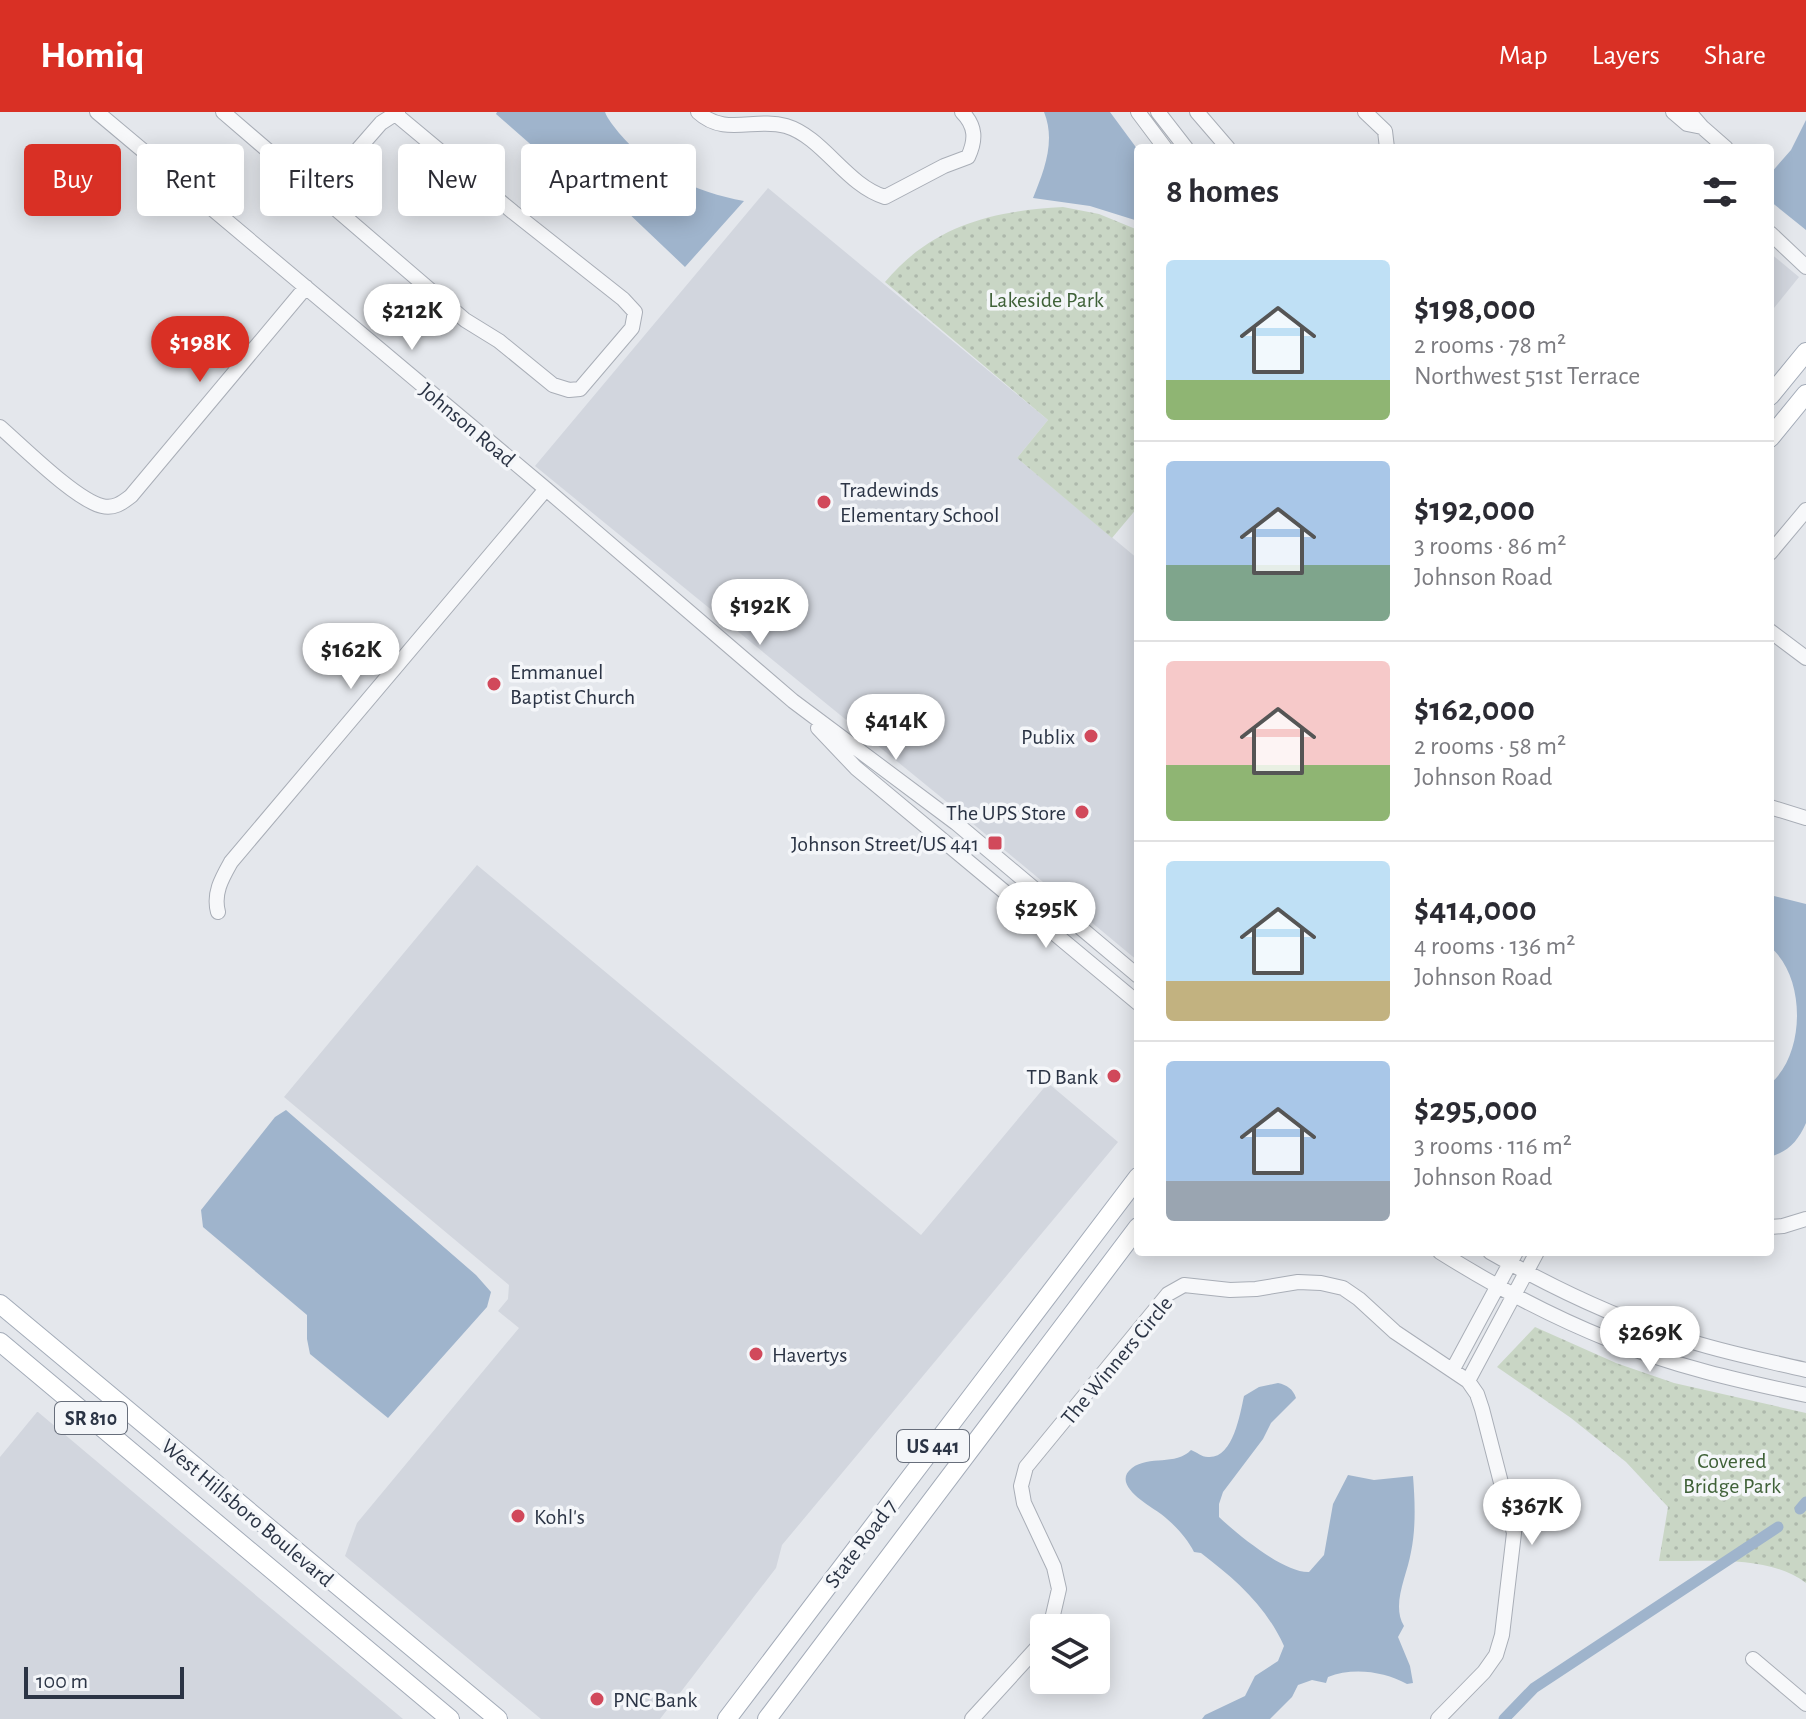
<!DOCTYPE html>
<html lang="en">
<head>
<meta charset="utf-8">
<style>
	body { margin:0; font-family:"Alegreya Sans",sans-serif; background:#f7f7f7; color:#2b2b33; height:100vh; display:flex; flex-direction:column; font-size:30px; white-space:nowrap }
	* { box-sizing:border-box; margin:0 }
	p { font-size:26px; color:#7c7c81 }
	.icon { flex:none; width:44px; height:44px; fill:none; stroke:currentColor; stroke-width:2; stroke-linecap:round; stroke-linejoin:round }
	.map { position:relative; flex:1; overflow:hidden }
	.side { position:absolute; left:1134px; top:32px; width:640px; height:1112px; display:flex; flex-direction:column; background:#fff; border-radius:8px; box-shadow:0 4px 20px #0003 }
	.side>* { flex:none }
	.top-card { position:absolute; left:24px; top:32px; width:760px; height:72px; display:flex; gap:16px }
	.buttons { position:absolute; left:1030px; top:1502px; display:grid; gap:16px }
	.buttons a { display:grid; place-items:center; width:80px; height:80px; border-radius:8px; background:#fff; box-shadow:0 4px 20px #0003; font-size:40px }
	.scale { position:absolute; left:24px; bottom:20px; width:160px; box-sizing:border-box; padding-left:8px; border:4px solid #2b3445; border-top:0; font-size:22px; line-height:28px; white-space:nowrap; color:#2b3445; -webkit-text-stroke:6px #f4f6f9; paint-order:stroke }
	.price { position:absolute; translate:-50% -68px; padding:0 18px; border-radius:28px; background:#fff; color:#222; font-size:26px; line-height:52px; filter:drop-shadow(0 2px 4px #0008) }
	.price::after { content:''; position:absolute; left:50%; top:48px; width:24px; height:18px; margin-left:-12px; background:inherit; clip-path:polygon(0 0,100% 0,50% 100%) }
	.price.selected { background:#d93025; color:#fff }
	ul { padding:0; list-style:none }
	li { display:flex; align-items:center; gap:24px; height:200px; padding:0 32px }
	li+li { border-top:2px solid #e1e1e2 }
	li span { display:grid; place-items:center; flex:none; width:224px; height:160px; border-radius:8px; color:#555 }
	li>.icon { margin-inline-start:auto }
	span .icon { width:96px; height:96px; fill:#fffc; stroke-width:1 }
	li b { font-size:34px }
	h2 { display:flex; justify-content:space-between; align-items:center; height:96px; padding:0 32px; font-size:34px }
	.pill { padding:0 28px; border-radius:8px; background:#fff; box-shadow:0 4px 20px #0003; font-size:28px; line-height:72px }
	.pill.selected { background:#d93025; color:#fff }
	header { display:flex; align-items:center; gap:48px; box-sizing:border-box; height:112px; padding:0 40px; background:#d93025; color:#fff }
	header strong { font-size:38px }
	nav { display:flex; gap:44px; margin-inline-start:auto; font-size:28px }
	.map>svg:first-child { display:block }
	.built { fill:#d2d6de }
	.park { fill:url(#park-dots) }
	.water { fill:#9fb4cc }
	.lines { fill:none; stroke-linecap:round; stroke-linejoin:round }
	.canal { stroke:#9fb4cc; stroke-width:11 }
	.minor-casing { stroke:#a9aeb7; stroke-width:16 }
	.major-casing { stroke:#a3abb8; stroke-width:20 }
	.minor { stroke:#f7f8fa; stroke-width:14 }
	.major { stroke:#fff; stroke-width:18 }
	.poi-dot { fill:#d1495b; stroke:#f4f6f9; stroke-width:3 }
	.labels { text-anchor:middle; stroke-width:7; stroke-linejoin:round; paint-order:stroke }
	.shield { fill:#f4f6f9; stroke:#676e7b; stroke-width:2 }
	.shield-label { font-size:20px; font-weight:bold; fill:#2b3445 }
	.park-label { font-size:22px; fill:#3f6138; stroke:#f4f6f9 }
	.street-label { font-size:22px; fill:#2b3445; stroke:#f4f6f9 }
	.poi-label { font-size:22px; fill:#2b3445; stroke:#f4f6f9; text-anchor:start }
</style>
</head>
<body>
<header>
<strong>Homiq</strong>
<nav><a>Map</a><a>Layers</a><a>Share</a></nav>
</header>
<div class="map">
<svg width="1806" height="1607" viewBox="0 0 1806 1607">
	<defs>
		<pattern id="park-dots" width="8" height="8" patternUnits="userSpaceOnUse" patternTransform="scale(2)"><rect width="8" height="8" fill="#c9d6c5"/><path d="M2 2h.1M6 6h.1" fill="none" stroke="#adb8ab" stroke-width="1.8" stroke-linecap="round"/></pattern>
	</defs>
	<rect width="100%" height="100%" fill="#e4e7ec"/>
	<path class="built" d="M768,76L1048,308L1017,346L1138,447V849L942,686L535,354Z
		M1770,141L1799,165L1770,201Z
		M477,753L921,1123L1048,971L1118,1030L782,1433L776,1456L660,1607H541L345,1444L357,1411L519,1216L498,1199L508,1187L509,1173L284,985Z
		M37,1300H38L403,1607H0V1345Z"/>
	<path class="park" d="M1063,95L1099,102L1138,118V395L1112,426L1017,346L1048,308L885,170C933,113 992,99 1063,95Z
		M1535,1215L1616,1251L1674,1271L1806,1301V1471C1769,1442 1704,1450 1659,1449L1668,1395L1626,1350L1571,1306L1497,1255Z"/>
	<path class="water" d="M497,0H605C608,8 614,14 619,21C652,60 695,80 744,89L685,155L624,97L561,59L496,2Z
		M1044,0H1110L1138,38V109L1090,94L1033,86C1044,59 1056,29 1044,0Z
		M1806,8V118L1770,89V62L1791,38Z
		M1770,783L1806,792V1011C1798,1029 1789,1039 1770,1045V972C1806,942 1806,864 1770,835Z
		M286,998L476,1163L491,1180L487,1195L388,1306L310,1242L307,1227V1203L203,1115L201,1098L275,1005Z
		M1278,1271C1287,1273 1293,1277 1296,1286L1271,1311L1263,1327L1223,1380L1219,1392V1405C1237,1422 1284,1461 1309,1460L1324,1443L1333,1392L1348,1363L1374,1368L1413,1364C1415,1389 1416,1416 1411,1440C1407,1464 1391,1493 1404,1514L1398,1525L1410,1554L1413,1571L1407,1572C1384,1559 1352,1555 1328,1565L1326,1571L1312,1568L1298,1573L1292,1585L1270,1607H1202L1205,1603L1245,1584L1255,1564L1278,1549L1284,1534C1266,1494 1235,1467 1201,1441L1194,1440C1187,1426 1174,1412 1161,1402C1151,1394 1110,1373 1132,1356C1149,1343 1176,1354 1191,1338C1197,1340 1201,1345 1208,1345C1233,1347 1240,1302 1244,1284L1259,1275Z"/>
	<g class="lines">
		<path class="canal" d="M1800,1397L1806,1390
			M1504,1607L1534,1576L1778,1415"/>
		<g class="minor-casing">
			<path id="minor" d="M97,0L546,377L793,589L956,711L1138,864
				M223,0L465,208L499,229L553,273L569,278L580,277L632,216L635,200L623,187L513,100L393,0
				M698,0C725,25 755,5 786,14C823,25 846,73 885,85L944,54L968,45C976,28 976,14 962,0
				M1138,0L1165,36
				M1158,0L1186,36
				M1197,0L1228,36
				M1365,0L1385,19L1387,36
				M1673,0L1687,12L1702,15
				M1689,0L1702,15L1726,36
				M319,82L381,11L398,0
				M1770,121L1806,155
				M0,315C23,335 76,388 102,394C114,397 122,391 131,384L306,175
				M1770,441L1806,398
				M1770,519L1806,546
				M818,616L856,656L1138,891
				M1770,695L1806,706
				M218,800C213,781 222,766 231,750L546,377
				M1770,1115L1783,1114L1806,1107
				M1440,1140C1494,1174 1550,1204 1610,1228C1673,1254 1740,1269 1806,1283
				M1490,1140C1551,1175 1613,1205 1680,1226C1721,1240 1764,1248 1806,1258
				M1453,1257L1516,1140
				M1468,1269L1537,1140
				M1050,1516L1059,1477L1054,1455L1024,1391L1021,1374L1026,1355L1168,1182L1184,1173L1230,1178L1256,1177L1298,1170L1321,1171L1343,1176L1359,1187L1395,1220L1468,1269L1477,1282L1482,1297L1514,1421L1502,1523L1496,1543L1484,1560L1438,1607
				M1753,1547L1806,1592
				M972,1607L1044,1528"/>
		</g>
		<g class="major-casing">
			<path id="major" d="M1770,284L1806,240
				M1770,326L1806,282
				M0,1192L498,1607
				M0,1230L450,1607
				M727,1607L1138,1065
				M767,1607L1138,1115"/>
		</g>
		<use href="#minor" class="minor"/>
		<use href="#major" class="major"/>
	</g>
	<g class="poi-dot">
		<circle cx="824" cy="390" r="8"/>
		<circle cx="494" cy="572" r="8"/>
		<circle cx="1091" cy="624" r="8"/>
		<circle cx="1082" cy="700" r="8"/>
		<rect x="987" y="723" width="16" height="16" rx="4"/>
		<circle cx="1114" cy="964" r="8"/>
		<circle cx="756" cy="1242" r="8"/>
		<circle cx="518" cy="1404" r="8"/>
		<circle cx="597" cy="1587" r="8"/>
	</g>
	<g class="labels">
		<g class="shield">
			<rect x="55" y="1290" width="72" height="32" rx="6"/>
			<rect x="897" y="1318" width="72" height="32" rx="6"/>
		</g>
		<g class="shield-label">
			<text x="91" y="1313">SR 810</text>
			<text x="933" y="1341">US 441</text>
		</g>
		<g class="park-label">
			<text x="1046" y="195">Lakeside Park</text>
			<text x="1732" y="1356">Covered<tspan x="1732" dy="25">Bridge Park</tspan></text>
		</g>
		<g class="street-label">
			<text transform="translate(468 312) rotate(40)" y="8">Johnson Road</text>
			<text transform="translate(1116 1248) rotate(-50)" y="8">The Winners Circle</text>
			<text transform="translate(248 1400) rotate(40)" y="8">West Hillsboro Boulevard</text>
			<text transform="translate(860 1431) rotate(-53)" y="8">State Road 7</text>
		</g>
		<g class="poi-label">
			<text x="840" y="385">Tradewinds<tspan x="840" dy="25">Elementary School</tspan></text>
			<text x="510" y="567">Emmanuel<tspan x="510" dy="25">Baptist Church</tspan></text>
			<text x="1075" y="632" text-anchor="end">Publix</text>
			<text x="1066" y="708" text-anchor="end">The UPS Store</text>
			<text x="979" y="739" text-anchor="end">Johnson Street/US 441</text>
			<text x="1098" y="972" text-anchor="end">TD Bank</text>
			<text x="772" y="1250">Havertys</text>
			<text x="534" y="1412">Kohl's</text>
			<text x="613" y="1595">PNC Bank</text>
		</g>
	</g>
</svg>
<div class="buttons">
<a><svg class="icon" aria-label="layers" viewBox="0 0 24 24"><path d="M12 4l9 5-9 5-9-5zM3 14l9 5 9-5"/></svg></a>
</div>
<div class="scale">100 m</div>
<b class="price" style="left:412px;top:240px">$212K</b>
<b class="price selected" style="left:200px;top:272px">$198K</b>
<b class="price" style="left:760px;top:535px">$192K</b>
<b class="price" style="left:351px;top:579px">$162K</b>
<b class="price" style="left:896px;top:650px">$414K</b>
<b class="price" style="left:1046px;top:838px">$295K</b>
<b class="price" style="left:1650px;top:1262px">$269K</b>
<b class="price" style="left:1532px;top:1435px">$367K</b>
<div class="top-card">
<a class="pill selected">Buy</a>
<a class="pill">Rent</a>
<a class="pill">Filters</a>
<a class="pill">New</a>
<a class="pill">Apartment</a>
</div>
<section class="side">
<h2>8 homes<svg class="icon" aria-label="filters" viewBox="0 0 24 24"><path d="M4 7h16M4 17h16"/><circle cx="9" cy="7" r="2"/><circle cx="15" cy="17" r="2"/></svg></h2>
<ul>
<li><span style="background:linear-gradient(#bfe0f5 75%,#8fb573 0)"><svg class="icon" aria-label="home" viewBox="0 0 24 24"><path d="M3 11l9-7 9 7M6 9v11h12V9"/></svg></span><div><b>$198,000</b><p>2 rooms · 78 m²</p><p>Northwest 51st Terrace</p></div></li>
<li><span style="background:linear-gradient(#a9c7e8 65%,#7fa58c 0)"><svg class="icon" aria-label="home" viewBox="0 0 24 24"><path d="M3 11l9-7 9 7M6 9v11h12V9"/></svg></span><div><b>$192,000</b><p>3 rooms · 86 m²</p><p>Johnson Road</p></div></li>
<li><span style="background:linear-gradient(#f6c9c9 65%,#8fb573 0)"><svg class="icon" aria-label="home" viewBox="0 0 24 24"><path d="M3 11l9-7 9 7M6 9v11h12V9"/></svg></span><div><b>$162,000</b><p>2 rooms · 58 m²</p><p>Johnson Road</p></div></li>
<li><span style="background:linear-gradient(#bfe0f5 75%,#c2b280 0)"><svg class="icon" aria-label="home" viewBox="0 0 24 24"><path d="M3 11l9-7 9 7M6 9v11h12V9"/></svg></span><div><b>$414,000</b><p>4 rooms · 136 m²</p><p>Johnson Road</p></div></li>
<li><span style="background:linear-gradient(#a9c7e8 75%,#9aa5b1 0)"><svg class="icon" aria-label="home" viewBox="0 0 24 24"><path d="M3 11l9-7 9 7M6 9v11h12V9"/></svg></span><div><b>$295,000</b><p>3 rooms · 116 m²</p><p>Johnson Road</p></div></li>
</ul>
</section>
</div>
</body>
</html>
